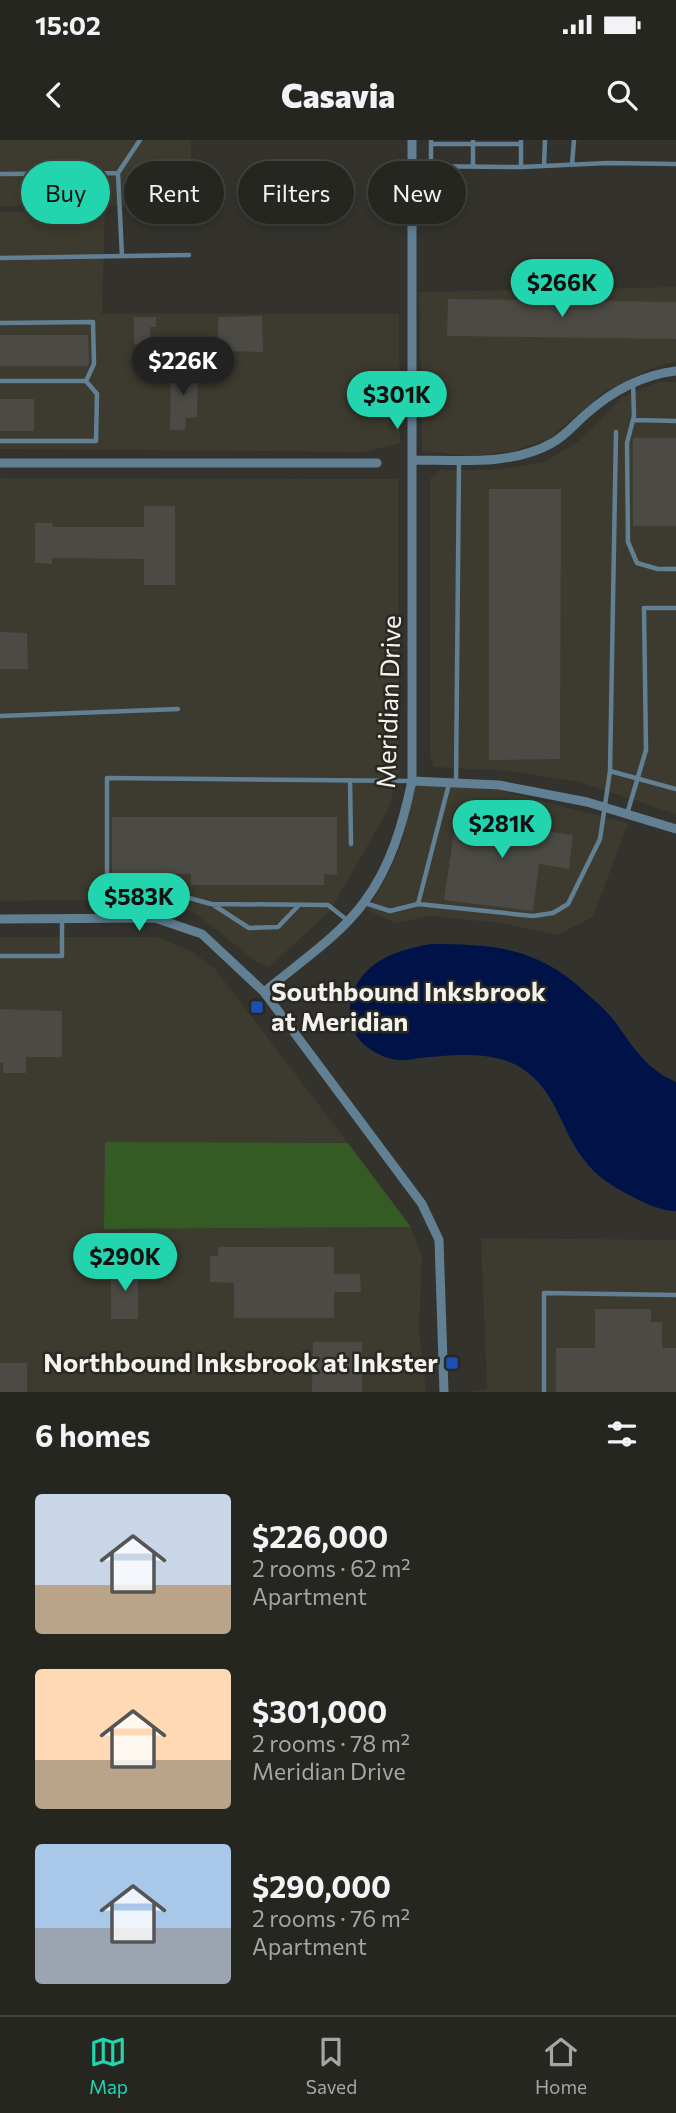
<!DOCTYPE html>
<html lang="en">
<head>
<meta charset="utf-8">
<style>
	body { margin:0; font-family:Commissioner,sans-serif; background:#32322e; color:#f1f3f6; height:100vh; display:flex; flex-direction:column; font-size:26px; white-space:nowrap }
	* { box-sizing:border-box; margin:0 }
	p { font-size:23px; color:#a4a5a5 }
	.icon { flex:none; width:38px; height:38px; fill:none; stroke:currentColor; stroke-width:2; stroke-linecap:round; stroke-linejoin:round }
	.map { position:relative; height:1252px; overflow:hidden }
	.sheet { display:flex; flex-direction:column; background:#262621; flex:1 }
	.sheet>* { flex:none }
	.banner { position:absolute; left:21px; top:21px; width:635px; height:63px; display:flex; gap:14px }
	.price { position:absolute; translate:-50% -60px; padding:0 16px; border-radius:24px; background:#22d5af; color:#111; font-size:23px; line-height:46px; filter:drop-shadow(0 2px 4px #0008) }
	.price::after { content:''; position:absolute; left:50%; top:42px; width:21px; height:16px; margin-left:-10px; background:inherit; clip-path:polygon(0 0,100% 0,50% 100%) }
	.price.selected { background:#222; color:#fff }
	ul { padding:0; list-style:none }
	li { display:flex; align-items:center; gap:21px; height:175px; padding:0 35px }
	li span { display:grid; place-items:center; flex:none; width:196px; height:140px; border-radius:7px; color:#555 }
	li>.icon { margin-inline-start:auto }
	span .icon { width:84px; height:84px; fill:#fffc; stroke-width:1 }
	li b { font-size:30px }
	h2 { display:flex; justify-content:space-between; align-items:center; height:84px; padding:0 35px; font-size:30px }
	.chip { padding:0 24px; border-radius:32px; background:#262621; box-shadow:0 4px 10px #0003,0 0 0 2px #42433f; font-size:24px; line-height:63px }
	.chip.selected { background:#22d5af; color:#111 }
	.status { display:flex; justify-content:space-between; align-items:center; height:49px; padding:0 35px; background:#262621; direction:ltr }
	.status svg { height:19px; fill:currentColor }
	header { display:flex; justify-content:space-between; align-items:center; height:91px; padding:0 35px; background:#262621; font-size:32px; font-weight:800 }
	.menu { display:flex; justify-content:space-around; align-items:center; height:98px; border-top:2px solid #42433f; background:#262621; font-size:19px; color:#a4a5a5 }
	.menu a { display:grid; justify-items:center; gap:4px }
	.menu .selected { color:#22d5af }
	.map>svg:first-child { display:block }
	.built { fill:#3d3b2f }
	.green { fill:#355b24 }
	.water { fill:#001348 }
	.building { fill:#4b4a44 }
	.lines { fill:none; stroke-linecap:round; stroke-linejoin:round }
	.lane { stroke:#628094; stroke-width:4.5 }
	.street { stroke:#628094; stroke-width:9 }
	.transit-dot { fill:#1a4fb4; stroke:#292823; stroke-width:2.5 }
	.labels { text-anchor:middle; stroke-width:5; stroke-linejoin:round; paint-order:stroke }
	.street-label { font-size:26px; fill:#f3f2ee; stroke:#292823 }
	.poi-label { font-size:26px; font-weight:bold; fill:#f3f2ee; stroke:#292823; text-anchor:start }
</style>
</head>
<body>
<div class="status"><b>15:02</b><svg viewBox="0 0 49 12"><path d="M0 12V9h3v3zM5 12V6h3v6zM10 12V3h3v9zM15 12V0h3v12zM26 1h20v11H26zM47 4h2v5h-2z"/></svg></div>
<header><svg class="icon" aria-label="back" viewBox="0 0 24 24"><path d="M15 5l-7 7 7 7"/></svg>Casavia<svg class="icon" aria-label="search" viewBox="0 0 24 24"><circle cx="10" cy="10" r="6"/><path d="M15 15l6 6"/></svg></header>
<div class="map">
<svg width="676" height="1252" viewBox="0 0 676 1252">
	<rect width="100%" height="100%" fill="#33322c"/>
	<path class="built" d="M0,0H191V66H0Z
		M0,72H105L102,174H399L400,303L364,312L0,309Z
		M676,147V222L649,229L604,252L550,298L514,311L470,316L422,311L419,152Z
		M658,242H676V674L580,642L510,631L434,627L430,616V339L440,330H496L545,322L582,299L621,258Z
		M0,338L398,339L399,634L388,670L330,771L269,827L257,822L195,773L162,764L101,760L0,761Z
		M415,645L498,650L628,683L593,777L557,795L501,783L429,776L396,783L367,770L388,735L401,705Z
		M0,797H157L193,812L215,829L348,1003L106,1002L104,1089L411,1087L422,1117L419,1190L426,1252H0Z
		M481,1098L676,1100V1252H467L487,1249Z"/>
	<path class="green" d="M105,1002L348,1003L411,1087L104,1089Z"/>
	<path class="water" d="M431,804C494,804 538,808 585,852C596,862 607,871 616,883C633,907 647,930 676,942V1071C661,1071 644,1063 631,1056C614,1047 597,1037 585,1021C560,990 558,953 523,929C494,910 453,915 419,918C412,919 405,921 398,920C376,917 352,901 350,878C348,860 355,842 368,830C384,814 410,808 431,804Z"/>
	<path class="building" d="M448,159L676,162V199L447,196Z
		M262,176L263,212L218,211V177Z
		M134,177H156V187H150V204H134Z
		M0,195H88L89,223L88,226H0Z
		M171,225H186V233H198L197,277L186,278L185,290H170Z
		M0,259H34V291H0Z
		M633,298H676V386H633Z
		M489,349H561L560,619L489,620Z
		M144,366H175V445H144V419L52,418V424L35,423V383H53L52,387H144Z
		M0,492L27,493L28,529H0Z
		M457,671L545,683L544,691L573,695L569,729L539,724L533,771L444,760Z
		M112,677H337V735L324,734V745H191V734H112Z
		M0,869L62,871V917H26V933H3V923H0Z
		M218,1107H334V1134H360L361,1152H334V1178H234V1143L210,1142V1116H218Z
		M111,1127H138V1179H111Z
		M595,1169H651V1182H662V1208H676V1252H556V1208H595Z
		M313,1202H362V1252H312Z
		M0,1223H27V1252H0Z"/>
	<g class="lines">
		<path class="lane" d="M431,0V26
			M431,4H521
			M572,25L574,0
			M413,26L521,27V0
			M544,26L545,0
			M473,27V0
			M521,27L608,23L676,24
			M118,33L122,116
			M0,34L118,33L140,0
			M0,118L189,115
			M0,183L93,182L94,224L86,241
			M0,241H86L97,254L96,301H0
			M633,243L634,276L627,303L628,402L637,423L658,429H676
			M634,280L676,281
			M0,576L178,569
			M610,631L676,649
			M350,640L351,704
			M456,643L459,321
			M627,674L646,610L644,468H676
			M115,750L107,735V638L412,641
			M365,763L390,771L418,764L449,644
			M212,764L249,788L278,787L299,765
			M418,764L533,776L553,773L568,764L600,699L610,631L616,292
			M115,778V750H160L211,764L328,765L347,780
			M0,816H62V779
			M544,1252V1153L676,1155"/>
		<path class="street" d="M413,320C457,320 512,326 552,303C564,297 575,284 585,275C612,251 641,235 676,231
			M0,323H377
			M412,641L499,645L587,662L676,689
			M0,779L155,778L202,794L264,852L422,1064L439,1100L444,1252
			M264,852C297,824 339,797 365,761C391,726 403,683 412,641V0"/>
	</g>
	<g class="transit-dot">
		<rect x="250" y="860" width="14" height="14" rx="3.5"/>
		<rect x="445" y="1216" width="14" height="14" rx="3.5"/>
	</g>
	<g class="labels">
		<g class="street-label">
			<text transform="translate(389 562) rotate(-88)" y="9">Meridian Drive</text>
		</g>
		<g class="poi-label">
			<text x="271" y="861">Southbound Inksbrook<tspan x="271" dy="30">at Meridian</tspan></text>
			<text x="438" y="1232" text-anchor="end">Northbound Inksbrook at Inkster</text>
		</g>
	</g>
</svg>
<b class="price" style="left:562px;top:179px">$266K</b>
<b class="price selected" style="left:183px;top:257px">$226K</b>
<b class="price" style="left:397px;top:291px">$301K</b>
<b class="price" style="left:502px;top:720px">$281K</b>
<b class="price" style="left:139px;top:793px">$583K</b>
<b class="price" style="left:125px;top:1153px">$290K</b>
<div class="banner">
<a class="chip selected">Buy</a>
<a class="chip">Rent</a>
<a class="chip">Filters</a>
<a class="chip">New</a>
</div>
</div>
<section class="sheet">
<h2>6 homes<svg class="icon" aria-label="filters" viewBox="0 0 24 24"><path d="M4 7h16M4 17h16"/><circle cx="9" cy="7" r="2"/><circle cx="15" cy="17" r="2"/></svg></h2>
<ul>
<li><span style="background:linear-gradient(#c9d6e8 65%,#b9a48a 0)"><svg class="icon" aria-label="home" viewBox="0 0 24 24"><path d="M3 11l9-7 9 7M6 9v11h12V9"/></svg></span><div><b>$226,000</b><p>2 rooms · 62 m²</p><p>Apartment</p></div></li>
<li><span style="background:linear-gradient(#ffd9b3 65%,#b9a48a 0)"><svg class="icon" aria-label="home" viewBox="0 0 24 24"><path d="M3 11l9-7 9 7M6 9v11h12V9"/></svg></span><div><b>$301,000</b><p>2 rooms · 78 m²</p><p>Meridian Drive</p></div></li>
<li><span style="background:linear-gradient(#a9c7e8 60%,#9aa5b1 0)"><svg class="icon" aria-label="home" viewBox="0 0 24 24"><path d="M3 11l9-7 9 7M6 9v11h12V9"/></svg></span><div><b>$290,000</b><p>2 rooms · 76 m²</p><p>Apartment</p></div></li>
</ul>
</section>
<nav class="menu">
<a class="selected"><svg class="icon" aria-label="map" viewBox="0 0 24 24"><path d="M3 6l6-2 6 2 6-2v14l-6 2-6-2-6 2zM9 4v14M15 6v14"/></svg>Map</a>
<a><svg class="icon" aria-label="saved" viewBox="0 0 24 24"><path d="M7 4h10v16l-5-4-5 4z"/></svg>Saved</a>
<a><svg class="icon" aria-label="home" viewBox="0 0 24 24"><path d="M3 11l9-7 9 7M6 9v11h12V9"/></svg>Home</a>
</nav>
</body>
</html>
